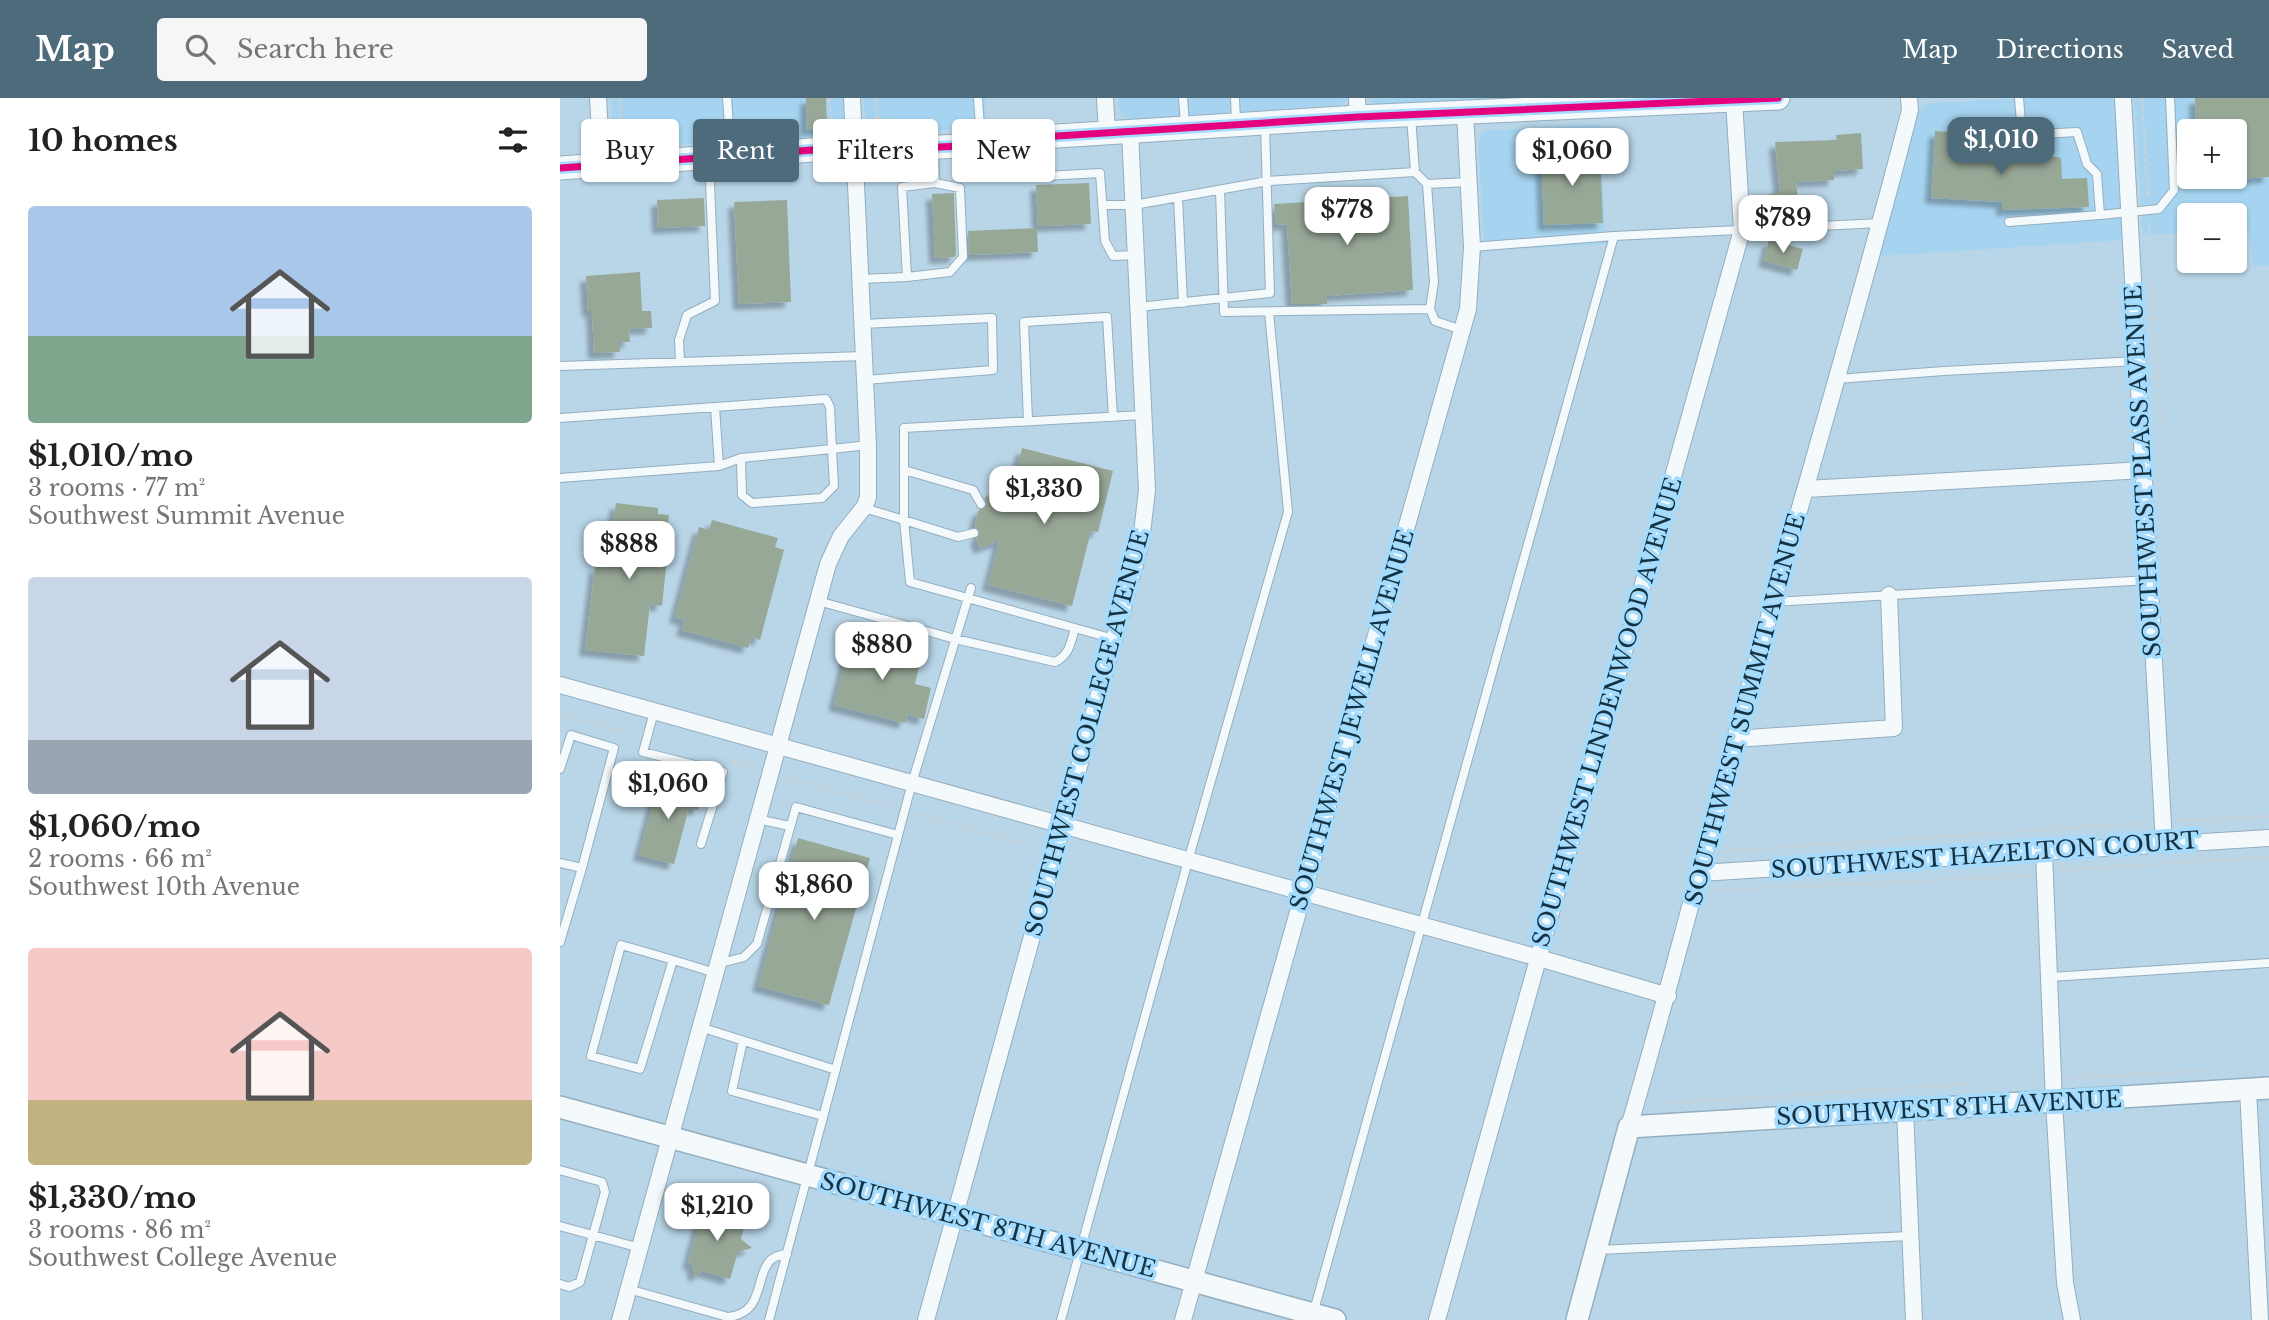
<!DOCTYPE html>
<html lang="en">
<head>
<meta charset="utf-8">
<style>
	body { margin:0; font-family:"Libre Baskerville",serif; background:#f6f6f6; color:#222; height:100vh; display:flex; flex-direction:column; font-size:26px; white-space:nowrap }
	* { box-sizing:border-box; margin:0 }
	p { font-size:23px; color:#767676 }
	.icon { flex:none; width:38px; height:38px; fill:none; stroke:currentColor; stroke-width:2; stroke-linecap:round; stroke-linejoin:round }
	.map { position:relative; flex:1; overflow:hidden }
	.panel { display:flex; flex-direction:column; background:#fff; width:560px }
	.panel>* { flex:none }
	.banner { position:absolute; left:21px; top:21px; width:665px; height:63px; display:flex; gap:14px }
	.tools { position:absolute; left:1617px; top:21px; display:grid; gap:14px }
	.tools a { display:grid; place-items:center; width:70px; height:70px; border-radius:7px; background:#fff; box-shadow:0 2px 5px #0004; font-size:35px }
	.price { position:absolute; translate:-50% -60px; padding:0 16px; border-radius:14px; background:#fff; color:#222; font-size:23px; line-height:46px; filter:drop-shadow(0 2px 4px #0008) }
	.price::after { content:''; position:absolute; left:50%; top:42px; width:21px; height:16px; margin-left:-10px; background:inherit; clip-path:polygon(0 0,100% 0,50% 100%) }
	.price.active { background:#4e6b7c; color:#fff }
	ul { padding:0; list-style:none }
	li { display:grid; align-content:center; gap:14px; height:371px; padding:0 28px }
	li span { display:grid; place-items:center; height:217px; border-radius:7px; color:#555 }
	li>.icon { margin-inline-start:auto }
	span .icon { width:126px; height:126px; fill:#fffc; stroke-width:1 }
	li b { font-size:30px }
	h2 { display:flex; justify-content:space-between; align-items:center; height:84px; padding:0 28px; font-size:30px }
	.tag { padding:0 24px; border-radius:7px; background:#fff; box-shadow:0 2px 5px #0004; font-size:24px; line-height:63px }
	.tag.active { background:#4e6b7c; color:#fff }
	header { display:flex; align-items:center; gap:42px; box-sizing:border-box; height:98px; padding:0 35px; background:#4e6b7c; color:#fff }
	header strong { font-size:33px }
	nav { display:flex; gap:38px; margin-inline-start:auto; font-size:24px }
	.search { width:490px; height:63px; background:#f6f6f6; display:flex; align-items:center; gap:18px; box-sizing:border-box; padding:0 24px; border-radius:7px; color:#767676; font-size:26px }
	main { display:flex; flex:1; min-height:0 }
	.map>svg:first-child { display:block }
	.built { fill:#a6d4f0; fill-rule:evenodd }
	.building { fill:#98a897; filter:url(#shadow) }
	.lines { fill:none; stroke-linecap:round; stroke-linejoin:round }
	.service-casing { stroke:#94aebe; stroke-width:10 }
	.minor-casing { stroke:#94aebe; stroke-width:18 }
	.tertiary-casing { stroke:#94aebe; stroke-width:24 }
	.secondary-casing { stroke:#94aebe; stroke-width:25 }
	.path { stroke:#c8d2d7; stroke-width:2.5; stroke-dasharray:5 3.5; stroke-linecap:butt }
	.service { stroke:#f4f9fc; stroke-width:8 }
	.minor { stroke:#f4f9fc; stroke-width:16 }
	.tertiary { stroke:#f4f9fc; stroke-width:21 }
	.secondary { stroke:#f4f9fc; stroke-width:23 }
	.bus-1-casing { stroke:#a5dbfc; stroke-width:12 }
	.bus-1 { stroke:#e5007d; stroke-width:7 }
	.labels { text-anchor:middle; stroke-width:7; stroke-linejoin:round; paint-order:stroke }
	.street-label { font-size:23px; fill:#153242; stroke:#a5dbfc }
</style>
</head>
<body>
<header>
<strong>Map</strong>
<div class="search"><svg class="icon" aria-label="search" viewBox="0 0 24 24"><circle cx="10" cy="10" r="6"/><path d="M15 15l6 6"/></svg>Search here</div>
<nav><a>Map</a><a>Directions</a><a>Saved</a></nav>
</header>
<main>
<section class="panel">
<h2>10 homes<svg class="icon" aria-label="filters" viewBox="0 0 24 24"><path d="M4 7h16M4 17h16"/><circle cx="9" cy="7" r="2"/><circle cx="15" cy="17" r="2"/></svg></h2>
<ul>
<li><span style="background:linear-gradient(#a9c7e8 60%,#7fa58c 0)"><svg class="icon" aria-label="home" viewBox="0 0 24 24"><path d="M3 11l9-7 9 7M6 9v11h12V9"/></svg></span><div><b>$1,010/mo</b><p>3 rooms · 77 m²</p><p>Southwest Summit Avenue</p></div></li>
<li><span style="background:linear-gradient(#c9d6e8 75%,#9aa5b1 0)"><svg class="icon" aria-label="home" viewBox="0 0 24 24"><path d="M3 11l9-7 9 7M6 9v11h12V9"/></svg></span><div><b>$1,060/mo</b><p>2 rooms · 66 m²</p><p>Southwest 10th Avenue</p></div></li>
<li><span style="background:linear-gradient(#f6c9c9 70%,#c2b280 0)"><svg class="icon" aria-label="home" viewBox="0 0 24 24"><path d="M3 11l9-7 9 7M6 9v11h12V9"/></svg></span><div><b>$1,330/mo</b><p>3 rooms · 86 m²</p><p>Southwest College Avenue</p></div></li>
</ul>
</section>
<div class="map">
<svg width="1709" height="1222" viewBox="0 0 1709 1222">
	<defs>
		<filter id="shadow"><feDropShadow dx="-6" dy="6" stdDeviation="2" flood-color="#0004"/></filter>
	</defs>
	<rect width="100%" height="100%" fill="#b9d6e8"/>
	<path class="built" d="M51,0H283L284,20L281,31L266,38L61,50L55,47L53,39Z
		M303,0H425L427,30L322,34L311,32L306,22Z
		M558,0H788L782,7L574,21L566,20L560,14Z
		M812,0H938L821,7L814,6Z
		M1469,0H1555L1564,142L1320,158L1357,19L1363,8L1371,5Z
		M1576,0H1709V167L1693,168L1689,132H1675V117H1629V135L1583,137L1575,5ZM1629,33H1675V79H1629Z
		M1040,26L1046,146L925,153L918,47L920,38L926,33Z"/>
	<path class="building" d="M246,0H266L267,31L247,32Z
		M1635,0H1709V79L1675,81V33H1636Z
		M1375,33L1422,36L1420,65L1451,52L1460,55L1461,60L1487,57L1501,60L1502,81L1527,80L1529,109L1442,112V104L1371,100Z
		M1301,35L1303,71L1274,73V82L1236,84L1240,122L1212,124L1209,96L1220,95L1215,44L1277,42L1276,37Z
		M1040,52L1043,125L984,127L981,55Z
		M529,85L531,126L478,128L476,87Z
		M394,95L396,157L394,159L375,160L372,96Z
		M848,98L853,192L767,198V206H732L727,126L716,127L714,106Z
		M144,100L145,128L98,130L97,102Z
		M227,102L231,204L179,206L174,104Z
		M477,130L478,154L409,157L408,133Z
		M1209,142L1243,151L1237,172L1204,163Z
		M80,174L82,213H91L92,230L69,231L70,244H60V254L34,255L32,213H28L26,178Z
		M462,350L553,373L538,434L531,433L512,508L428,487L439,443L420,450L416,441L420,434L415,429L417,417L419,412L427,409L425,400L436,392L448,407Z
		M56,405L98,410V416L109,417L106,442L109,443L102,508L90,506L84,558L25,552L35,468L46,470Z
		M152,422L218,440L215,449L224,452L200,542L191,539L188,550L122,532L125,522L115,519L139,429L149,432Z
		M291,539L362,557L355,586L371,590L364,621L347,616L345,625L274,607Z
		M96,683L143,696L138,712L129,710L114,766L79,757L94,701L91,700Z
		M238,740L310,760L269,907L198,888Z
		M143,1109L186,1121L181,1141L192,1150L178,1154L170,1181L143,1173L135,1179L132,1166L128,1165Z"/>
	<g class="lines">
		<g class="service-casing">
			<path id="service" d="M167,0L171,56
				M418,0L421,44
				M623,0L625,27
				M675,0L676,24
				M851,18L855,74
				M457,43L460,73L466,79L540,75L545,143L553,158L576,157
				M374,53L375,85
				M867,86L909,84
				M660,92L664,214L870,211
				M618,99L623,205
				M542,107H574L708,83L855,74L867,86L874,184L870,211L875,223L902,232
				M1540,117L1599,111L1614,92L1610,0
				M1449,124L1540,117L1537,76L1527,66L1517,34L1462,37L1459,0
				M912,149L1054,138L1321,125
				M300,181L347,179L342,89L375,85L400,90L403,159L390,174L347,179
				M578,209L710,195L705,28
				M302,226L432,220L433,272L305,282
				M120,264L119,242L127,217L155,203L149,62
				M0,268L304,258
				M1277,281L1384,273L1577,263
				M155,309L159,368
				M0,320L266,301L270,309L272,351L181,360L159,368L0,380
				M468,323L464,224L547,219L553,319
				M181,360L182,397L192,405L262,400L274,388L272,351L308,347
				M344,372L413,392L421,406
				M304,410L344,422V330L583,317
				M414,435L398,439L344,422L350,484L554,541
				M258,503L395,541L495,564C509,558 511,544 515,530
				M1214,504L1589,482
				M94,614L83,654L163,674L141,746
				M0,671L11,637L54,650L22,770
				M197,721L230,728
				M0,765L22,770L0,844
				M113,862L80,971L31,958L61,847C93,856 124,865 155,875
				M157,866L184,859L197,846L236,709L338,737
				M1490,879L1709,865
				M140,929L276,972
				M183,943L172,993L263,1018
				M0,1072L42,1084L45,1094L20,1184L9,1189L0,1186
				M0,1128L80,1150
				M1038,1152L1350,1138
				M68,1191L168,1219C214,1214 187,1158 227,1156
				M753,1216L1054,138
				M209,1222L352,685L411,490
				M501,1222L628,763L728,414L709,214"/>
		</g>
		<g class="minor-casing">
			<path id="minor" d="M38,0L42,68
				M545,0L547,35
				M797,0L798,19
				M1563,0L1604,746
				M1246,391L1584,372
				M0,587L979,860L1108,898
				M1175,641L1334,630L1329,497
				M1484,754L1494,1004L1505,1185L1512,1222
				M1140,775L1709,740
				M1688,992L1700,1222
				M1345,1012L1354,1222
				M1069,1029C1107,900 1140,770 1175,641C1232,431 1296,223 1350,12L1349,0
				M60,1222L268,466L281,438L305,408L308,399V347L292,0
				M366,1222L581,444L587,392L570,34
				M623,1222L908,211L912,149L905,14
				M877,1222L1182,132L1174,2"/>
		</g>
		<g class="tertiary-casing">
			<path id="tertiary" d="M0,1009L775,1222
				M1017,1222L1069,1029L1709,990"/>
		</g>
		<g class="secondary-casing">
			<path id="secondary" d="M0,70L295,49L318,52L421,47L481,39L798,19L1218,0"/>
		</g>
		<path class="path" d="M60,0L62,45
			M269,0L272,33
			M315,0L317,32
			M1582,0L1588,100
			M316,18L334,30H337
			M272,69V83L280,82
			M311,79H319V73
			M1589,124L1602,331
			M0,616L74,637
			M172,664L196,670
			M226,679L334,709
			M357,716L468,747
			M1620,723L1709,718
			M1166,753L1585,725
			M1500,772L1709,759
			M1158,792L1470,778
			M1510,980L1643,973
			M1100,1010V1006L1407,986
			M125,1073L128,1062"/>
		<use href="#service" class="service"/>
		<use href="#minor" class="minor"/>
		<use href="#tertiary" class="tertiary"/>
		<use href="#secondary" class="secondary"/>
		<g class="bus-1-casing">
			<path id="bus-1" d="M0,70L295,49L318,52L421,47L481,39L798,19L1218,0"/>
		</g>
		<use href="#bus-1" class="bus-1"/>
	</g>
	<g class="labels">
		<g class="street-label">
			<text transform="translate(1583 373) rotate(-93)" y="8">SOUTHWEST PLASS AVENUE</text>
			<text transform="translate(1185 611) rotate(-75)" y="8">SOUTHWEST SUMMIT AVENUE</text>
			<text transform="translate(1047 614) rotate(-74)" y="8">SOUTHWEST LINDENWOOD AVENUE</text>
			<text transform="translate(792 622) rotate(-74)" y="8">SOUTHWEST JEWELL AVENUE</text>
			<text transform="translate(527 635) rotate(-75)" y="8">SOUTHWEST COLLEGE AVENUE</text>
			<text transform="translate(1425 757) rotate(-4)" y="8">SOUTHWEST HAZELTON COURT</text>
			<text transform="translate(1389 1010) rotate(-3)" y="8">SOUTHWEST 8TH AVENUE</text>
			<text transform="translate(428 1127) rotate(15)" y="8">SOUTHWEST 8TH AVENUE</text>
		</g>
	</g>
</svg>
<div class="tools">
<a>+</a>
<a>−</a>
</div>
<b class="price active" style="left:1441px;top:79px">$1,010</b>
<b class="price" style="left:1012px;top:90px">$1,060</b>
<b class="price" style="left:787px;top:149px">$778</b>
<b class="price" style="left:1223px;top:157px">$789</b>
<b class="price" style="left:484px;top:428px">$1,330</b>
<b class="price" style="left:69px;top:483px">$888</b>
<b class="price" style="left:322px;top:584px">$880</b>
<b class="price" style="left:108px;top:723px">$1,060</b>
<b class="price" style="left:254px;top:824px">$1,860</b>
<b class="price" style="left:157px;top:1145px">$1,210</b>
<div class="banner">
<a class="tag">Buy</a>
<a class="tag active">Rent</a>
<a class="tag">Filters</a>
<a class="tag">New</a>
</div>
</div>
</main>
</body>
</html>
